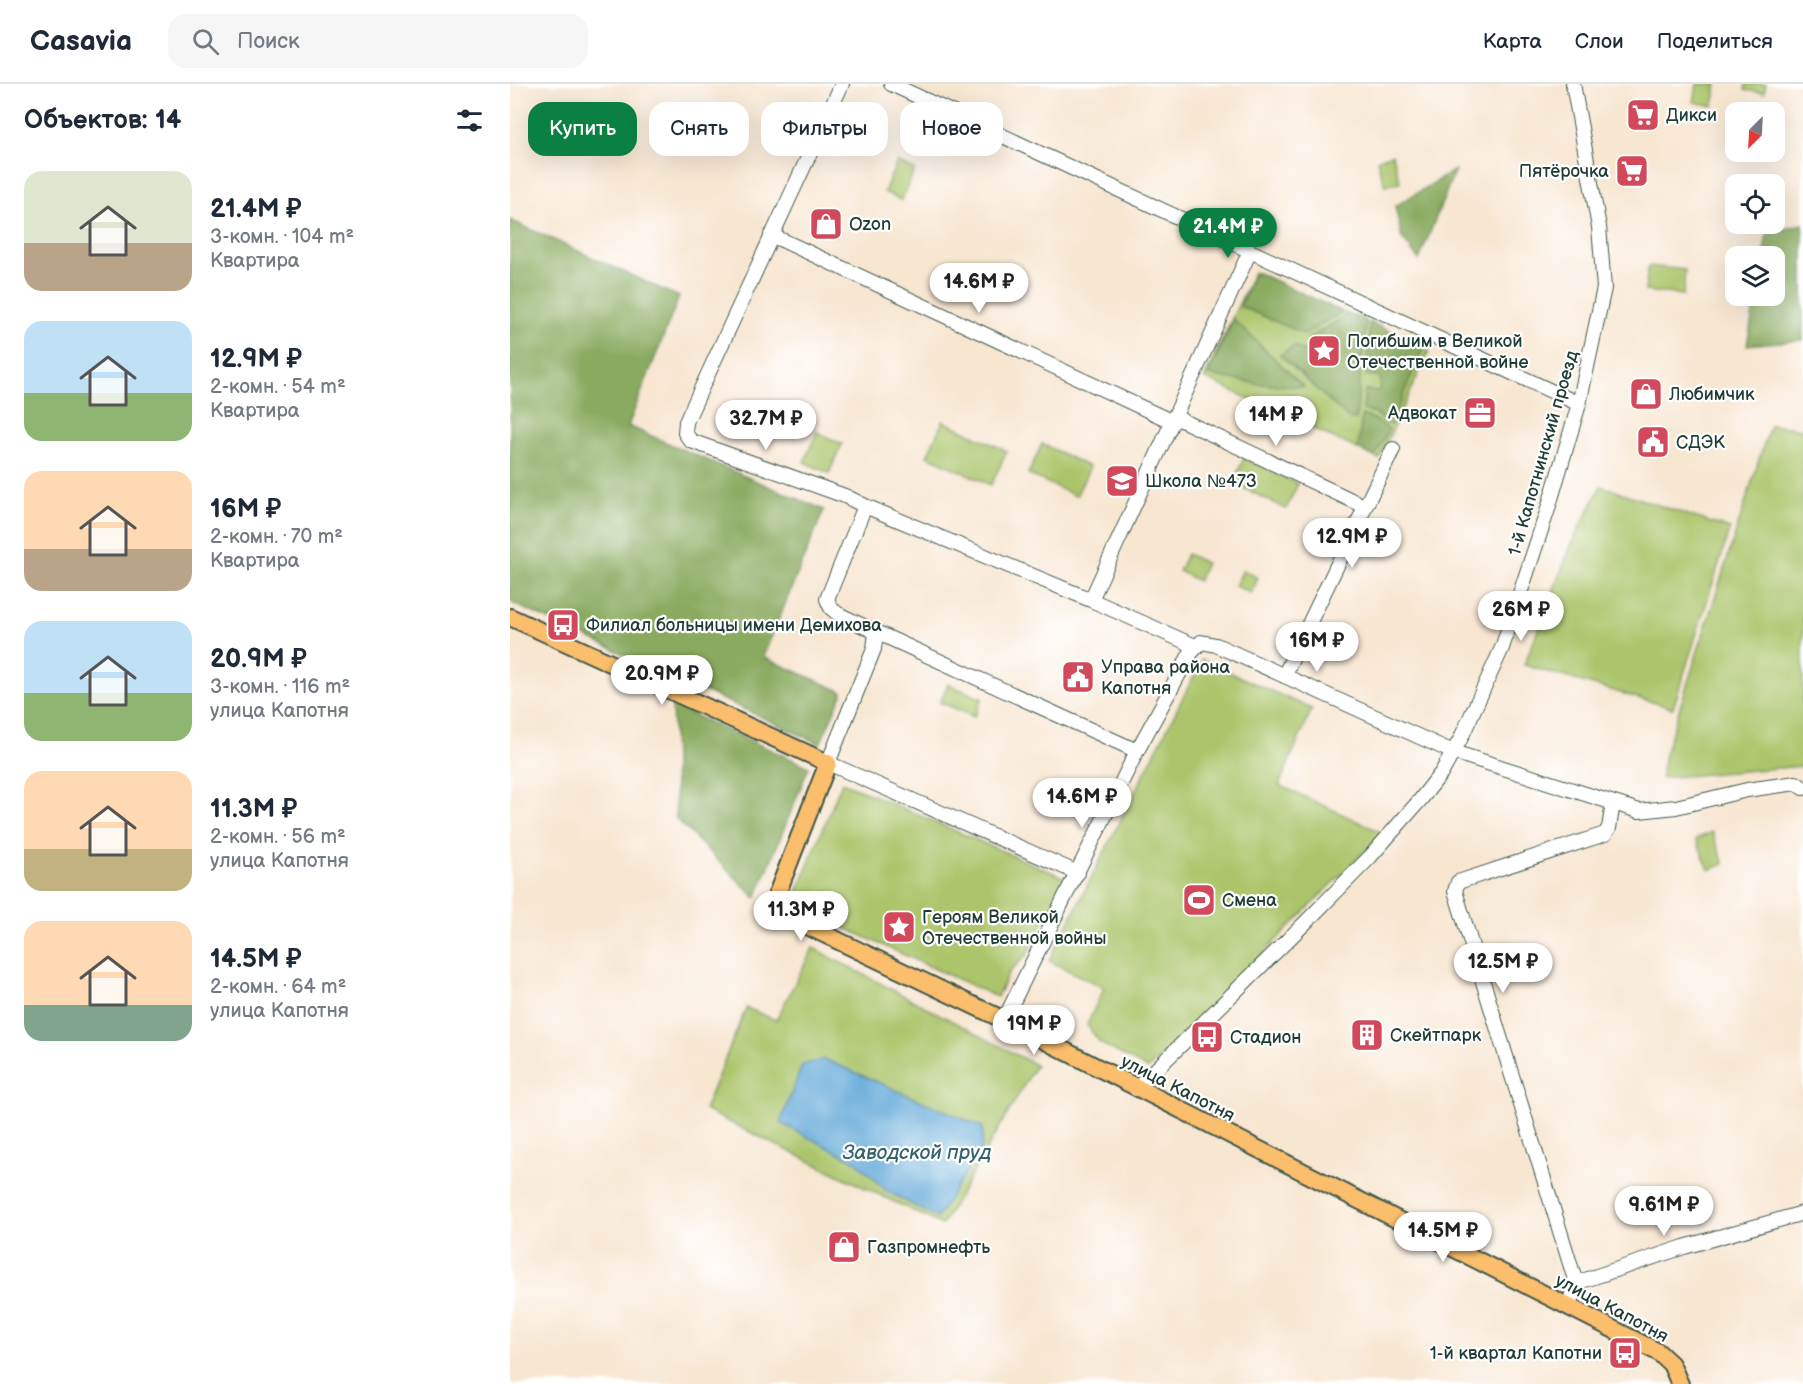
<!DOCTYPE html>
<html lang="ru">
<head>
<meta charset="utf-8">
<style>
	body { margin:0; font-family:"Balsamiq Sans",sans-serif; background:#f6f6f7; color:#1f2937; height:100vh; display:flex; flex-direction:column; font-size:22px; white-space:nowrap }
	* { box-sizing:border-box; margin:0 }
	p { font-size:20px; color:#747a83 }
	.icon { flex:none; width:33px; height:33px; fill:none; stroke:currentColor; stroke-width:2; stroke-linecap:round; stroke-linejoin:round }
	.map { position:relative; flex:1; overflow:hidden }
	.details { display:flex; flex-direction:column; background:#fff; width:510px }
	.details>* { flex:none }
	.hud { position:absolute; left:18px; top:18px; width:570px; height:54px; display:flex; gap:12px }
	.needle { width:39px; rotate:204deg }
	.buttons { position:absolute; left:1215px; top:18px; display:grid; gap:12px }
	.buttons a { display:grid; place-items:center; width:60px; height:60px; border-radius:12px; background:#fff; box-shadow:0 6px 24px #0002; font-size:30px }
	.price { position:absolute; translate:-50% -51px; padding:0 14px; border-radius:21px; background:#fff; color:#222; font-size:20px; line-height:39px; filter:drop-shadow(0 2px 3px #0008) }
	.price::after { content:''; position:absolute; left:50%; top:36px; width:18px; height:14px; margin-left:-9px; background:inherit; clip-path:polygon(0 0,100% 0,50% 100%) }
	.price.on { background:#0b8043; color:#fff }
	ul { padding:0; list-style:none }
	li { display:flex; align-items:center; gap:18px; height:150px; padding:0 24px }
	li span { display:grid; place-items:center; flex:none; width:168px; height:120px; border-radius:18px; color:#555 }
	li>.icon { margin-inline-start:auto }
	span .icon { width:72px; height:72px; fill:#fffc; stroke-width:1 }
	li b { font-size:26px }
	h2 { display:flex; justify-content:space-between; align-items:center; height:72px; padding:0 24px; font-size:26px }
	.tag { padding:0 21px; border-radius:18px; background:#fff; box-shadow:0 6px 24px #0002; font-size:21px; line-height:54px }
	.tag.on { background:#0b8043; color:#fff }
	header { display:flex; align-items:center; gap:36px; box-sizing:border-box; height:84px; padding:0 30px; background:#fff; border-bottom:2px solid #e0e1e3 }
	header strong { font-size:28px }
	nav { display:flex; gap:33px; margin-inline-start:auto; font-size:21px }
	.search { width:420px; height:54px; background:#f6f6f7; display:flex; align-items:center; gap:15px; box-sizing:border-box; padding:0 21px; border-radius:18px; color:#747a83; font-size:22px }
	main { display:flex; flex:1; min-height:0 }
	.map>svg:first-child { display:block }
	.green { fill:#acc56b; stroke:#668150; stroke-width:1.5 }
	.forest { fill:#89aa5f; stroke:#54744a; stroke-width:1.5 }
	.water { fill:#61a8d7; stroke:#407286; stroke-width:1.5 }
	.lines { fill:none; stroke-linecap:round; stroke-linejoin:round }
	.minor-casing { stroke:#3f564b; stroke-width:16 }
	.major-casing { stroke:#3f564b; stroke-width:20 }
	.minor { stroke:#fff; stroke-width:14 }
	.major { stroke:#fabe6d; stroke-width:16 }
	.labels { text-anchor:middle; stroke-width:4.5; stroke-linejoin:round; paint-order:stroke }
	.poi-label { font-size:18px; fill:#1f3d34; stroke:#fff; text-anchor:start }
	.street-label { font-size:18px; fill:#1f3d34; stroke:#fff }
	.water-label { font-size:20px; font-style:italic; fill:#36626d; stroke:#fff }
</style>
</head>
<body>
<header>
<strong>Casavia</strong>
<div class="search"><svg class="icon" aria-label="search" viewBox="0 0 24 24"><circle cx="10" cy="10" r="6"/><path d="M15 15l6 6"/></svg>Поиск</div>
<nav><a>Карта</a><a>Слои</a><a>Поделиться</a></nav>
</header>
<main>
<section class="details">
<h2>Объектов: 14<svg class="icon" aria-label="filters" viewBox="0 0 24 24"><path d="M4 7h16M4 17h16"/><circle cx="9" cy="7" r="2"/><circle cx="15" cy="17" r="2"/></svg></h2>
<ul>
<li><span style="background:linear-gradient(#dfe7d0 60%,#b9a48a 0)"><svg class="icon" aria-label="home" viewBox="0 0 24 24"><path d="M3 11l9-7 9 7M6 9v11h12V9"/></svg></span><div><b>21.4M ₽</b><p>3-комн. · 104 m²</p><p>Квартира</p></div></li>
<li><span style="background:linear-gradient(#bfe0f5 60%,#8fb573 0)"><svg class="icon" aria-label="home" viewBox="0 0 24 24"><path d="M3 11l9-7 9 7M6 9v11h12V9"/></svg></span><div><b>12.9M ₽</b><p>2-комн. · 54 m²</p><p>Квартира</p></div></li>
<li><span style="background:linear-gradient(#ffd9b3 65%,#b9a48a 0)"><svg class="icon" aria-label="home" viewBox="0 0 24 24"><path d="M3 11l9-7 9 7M6 9v11h12V9"/></svg></span><div><b>16M ₽</b><p>2-комн. · 70 m²</p><p>Квартира</p></div></li>
<li><span style="background:linear-gradient(#bfe0f5 60%,#8fb573 0)"><svg class="icon" aria-label="home" viewBox="0 0 24 24"><path d="M3 11l9-7 9 7M6 9v11h12V9"/></svg></span><div><b>20.9M ₽</b><p>3-комн. · 116 m²</p><p>улица Капотня</p></div></li>
<li><span style="background:linear-gradient(#ffd9b3 65%,#c2b280 0)"><svg class="icon" aria-label="home" viewBox="0 0 24 24"><path d="M3 11l9-7 9 7M6 9v11h12V9"/></svg></span><div><b>11.3M ₽</b><p>2-комн. · 56 m²</p><p>улица Капотня</p></div></li>
<li><span style="background:linear-gradient(#ffd9b3 70%,#7fa58c 0)"><svg class="icon" aria-label="home" viewBox="0 0 24 24"><path d="M3 11l9-7 9 7M6 9v11h12V9"/></svg></span><div><b>14.5M ₽</b><p>2-комн. · 64 m²</p><p>улица Капотня</p></div></li>
</ul>
</section>
<div class="map">
<svg width="1293" height="1300" viewBox="0 0 1293 1300">
	<rect width="100%" height="100%" fill="#fff"/>
	<filter id="ink" filterUnits="userSpaceOnUse"><feTurbulence type="fractalNoise" baseFrequency=".0167" numOctaves="2"/><feDisplacementMap in="SourceGraphic" scale="12" xChannelSelector="R" yChannelSelector="G"/><feConvolveMatrix kernelMatrix="1 2 1 2 8 2 1 2 1" color-interpolation-filters="sRGB"/></filter>
	<filter id="wash" filterUnits="userSpaceOnUse"><feTurbulence type="fractalNoise" baseFrequency=".008" numOctaves="4" result="noise"/><feDisplacementMap in="SourceGraphic" scale="24" xChannelSelector="R" yChannelSelector="G"/><feGaussianBlur stdDeviation="1.35" result="paint"/><feColorMatrix in="noise" values="0 0 0 0 0 0 0 0 0 0 0 0 0 0 0 0 0 1.4 0 .05"/><feComposite in="paint" operator="in"/></filter>
	<g filter="url(#wash)">
		<rect width="100%" height="100%" fill="#f7e6d0"/>
		<path class="green" d="M1187,0H1207L1203,22L1184,18Z
			M1236,0H1256L1254,9L1235,6Z
			M882,70L890,98L875,102L867,76Z
			M387,78L405,86L391,116L374,108Z
			M1138,182L1175,186L1173,211L1135,207Z
			M744,188L919,267L869,375L694,294Z
			M433,337L497,367L481,401L417,372Z
			M1260,341L1293,345V682L1151,694L1155,670Z
			M307,348L332,360L319,389L294,378Z
			M532,360L580,383L566,412L518,390Z
			M734,374L788,400L776,425L723,399Z
			M1091,402L1220,445L1163,624L1014,581L1062,459Z
			M677,470L696,479L688,497L669,487Z
			M733,486L748,494L741,509L725,502Z
			M692,576L802,625L769,701L873,749L638,985L590,959L577,941L594,904L539,877Z
			M438,600L472,615L464,633L430,618Z
			M332,698L555,794L517,871L499,888L487,913L282,820Z
			M1202,748L1214,780L1199,786L1186,755Z
			M303,864L526,981L432,1141L194,1026L236,924L266,936Z"/>
		<path class="forest" d="M945,86L909,176L892,154L885,122Z
			M0,136L169,213L118,342L314,426L253,573L333,608L310,660L0,518Z
			M1293,140V256L1237,261L1246,212H1264V172H1253L1257,150Z
			M748,189L833,228L794,250L730,222L742,193Z
			M839,230L856,236L846,335H839L770,271L784,262L817,277L822,265L799,254Z
			M723,235L794,303L750,300L698,291Z
			M860,238L913,263L881,341L864,329L853,326L855,306L867,307L870,305L871,295L869,292L856,291Z
			M852,331L864,335L879,345L865,373L848,365Z
			M162,621L299,683L246,814L166,735Z"/>
		<path class="water" d="M314,975L473,1043L472,1063L427,1134L375,1106L347,1078L270,1039L292,981Z"/>
	</g>
	<g filter="url(#ink)">
		<g class="lines">
			<g class="minor-casing">
				<path id="minor" d="M332,0L192,303L176,338L175,349L181,357L335,412L355,422L317,515L321,524L328,530L366,548L364,565L318,679L568,789
					M381,0L1069,320
					M261,151L663,338
					M665,333L854,422
					M355,422L581,516L685,562
					M581,516L740,167
					M366,548L627,667
					M774,592L883,365
					M494,936L627,667L680,570L691,558L706,561L943,668L1129,727L1166,723L1237,706L1286,699L1293,704
					M626,1005L797,837L860,773L911,715L932,688L950,656L992,564L1038,425L1069,320L1094,204L1089,143L1063,0
					M1066,1199L945,807L948,798L1095,750L1099,744L1103,719
					M1060,1223L1062,1209L1066,1199L1174,1163L1293,1129"/>
			</g>
			<g class="major-casing">
				<path id="major" d="M0,533L318,679L267,810L266,827L494,936L1148,1268L1161,1280L1170,1300"/>
			</g>
			<use href="#minor" class="minor"/>
			<use href="#major" class="major"/>
		</g>
	</g>
	<defs>
		<g id="supermarket-square" transform="scale(1.725)"><rect x="-9" y="-9" width="18" height="18" rx="4" fill="#d1495b" stroke="#fff"/><path d="M-6-5.5h2.5l.6 2H6L4.5 2H-2.5L-4.4-4H-6ZM-1.5 3.2a1.3 1.3 0 1 0 .1 0ZM3 3.2a1.3 1.3 0 1 0 .1 0Z" fill="#fff"/></g>
		<g id="shop-square" transform="scale(1.725)"><rect x="-9" y="-9" width="18" height="18" rx="4" fill="#d1495b" stroke="#fff"/><path d="M-5-2.5h2.3a2.7 3.5 0 0 1 5.4 0H5L5.5 6h-11ZM-1.5-2.5h3a1.5 2.3 0 0 0-3 0Z" fill="#fff"/></g>
		<g id="sight-square" transform="scale(1.725)"><rect x="-9" y="-9" width="18" height="18" rx="4" fill="#d1495b" stroke="#fff"/><path d="M0-6L1.8-2.2L6-1.7L2.9 1.2L3.7 5.4L0 3.3L-3.7 5.4L-2.9 1.2L-6-1.7L-1.8-2.2Z" fill="#fff"/></g>
		<g id="office-square" transform="scale(1.725)"><rect x="-9" y="-9" width="18" height="18" rx="4" fill="#d1495b" stroke="#fff"/><path d="M-6-3h4V-5.5h4V-3h4V5H-6ZM-1-4.5V-3h2v-1.5ZM-6 0V1H6V0Z" fill="#fff"/></g>
		<g id="civic-square" transform="scale(1.725)"><rect x="-9" y="-9" width="18" height="18" rx="4" fill="#d1495b" stroke="#fff"/><path d="M-.6-6.5H3V-4.5H.6V-3L4-1V1h2V6H-6V1h2V-1L-.6-3ZM-1.2 2.5V6h2.4V2.5Z" fill="#fff"/></g>
		<g id="school-square" transform="scale(1.725)"><rect x="-9" y="-9" width="18" height="18" rx="4" fill="#d1495b" stroke="#fff"/><path d="M0-5L7-2L0 1L-7-2ZM-4 1L0 2.5L4 1V4Q0 6-4 4Z" fill="#fff"/></g>
		<g id="bus-square" transform="scale(1.725)"><rect x="-9" y="-9" width="18" height="18" rx="4" fill="#d1495b" stroke="#fff"/><path d="M-5-6H5V4H4V6H2V4H-2V6H-4V4H-5ZM-3.5-4V0h7V-4ZM-3.5 1.2v1.5H-2V1.2ZM2 1.2v1.5H3.5V1.2Z" fill="#fff"/></g>
		<g id="stadium-square" transform="scale(1.725)"><rect x="-9" y="-9" width="18" height="18" rx="4" fill="#d1495b" stroke="#fff"/><path d="M0-5a6.5 5 0 1 0 0 10a6.5 5 0 1 0 0-10ZM-3.5-1.8h7v3.6h-7Z" fill="#fff"/></g>
		<g id="building-square" transform="scale(1.725)"><rect x="-9" y="-9" width="18" height="18" rx="4" fill="#d1495b" stroke="#fff"/><path d="M-4-6H4V6H1V3H-1V6H-4ZM-2.5-4.3h1.7v1.8h-1.7ZM.8-4.3h1.7v1.8H.8ZM-2.5-1h1.7V.8h-1.7ZM.8-1h1.7V.8H.8Z" fill="#fff"/></g>
	</defs>
	<g fill-rule="evenodd">
		<use href="#supermarket-square" x="1133" y="31"/>
		<use href="#supermarket-square" x="1122" y="87"/>
		<use href="#shop-square" x="316" y="140"/>
		<use href="#sight-square" x="814" y="267"/>
		<use href="#shop-square" x="1136" y="310"/>
		<use href="#office-square" x="970" y="329"/>
		<use href="#civic-square" x="1143" y="358"/>
		<use href="#school-square" x="612" y="397"/>
		<use href="#bus-square" x="53" y="541"/>
		<use href="#civic-square" x="568" y="593"/>
		<use href="#stadium-square" x="689" y="816"/>
		<use href="#sight-square" x="389" y="843"/>
		<use href="#building-square" x="857" y="951"/>
		<use href="#bus-square" x="697" y="953"/>
		<use href="#shop-square" x="334" y="1163"/>
		<use href="#bus-square" x="1115" y="1269"/>
	</g>
	<g class="labels">
		<g class="poi-label">
			<text x="1156" y="37">Дикси</text>
			<text x="1099" y="93" text-anchor="end">Пятёрочка</text>
			<text x="339" y="146">Ozon</text>
			<text x="837" y="263">Погибшим в Великой<tspan x="837" dy="21">Отечественной войне</tspan></text>
			<text x="1159" y="316">Любимчик</text>
			<text x="947" y="335" text-anchor="end">Адвокат</text>
			<text x="1166" y="364">СДЭК</text>
			<text x="635" y="403">Школа №473</text>
			<text x="76" y="547">Филиал больницы имени Демихова</text>
			<text x="591" y="589">Управа района<tspan x="591" dy="21">Капотня</tspan></text>
			<text x="712" y="822">Смена</text>
			<text x="412" y="839">Героям Великой<tspan x="412" dy="21">Отечественной войны</tspan></text>
			<text x="880" y="957">Скейтпарк</text>
			<text x="720" y="959">Стадион</text>
			<text x="357" y="1169">Газпромнефть</text>
			<text x="1092" y="1275" text-anchor="end">1-й квартал Капотни</text>
		</g>
		<g class="street-label">
			<text transform="translate(1033 369) rotate(-74)" y="6">1-й Капотнинский проезд</text>
			<text transform="translate(668 1004) rotate(27)" y="6">улица Капотня</text>
			<text transform="translate(1102 1224) rotate(28)" y="6">улица Капотня</text>
		</g>
		<g class="water-label">
			<text x="407" y="1075">Заводской пруд</text>
		</g>
	</g>
</svg>
<div class="buttons">
<a><svg class="needle" viewBox="-14 -14 28 28"><path d="M0-13l5 13h-10z" fill="#e53935"/><path d="M0 13l5-13h-10z" fill="#747a83"/></svg></a>
<a><svg class="icon" aria-label="locate" viewBox="0 0 24 24"><circle cx="12" cy="12" r="6"/><path d="M12 2v4M12 18v4M2 12h4M18 12h4"/></svg></a>
<a><svg class="icon" aria-label="layers" viewBox="0 0 24 24"><path d="M12 4l9 5-9 5-9-5zM3 14l9 5 9-5"/></svg></a>
</div>
<b class="price on" style="left:718px;top:175px">21.4M ₽</b>
<b class="price" style="left:469px;top:230px">14.6M ₽</b>
<b class="price" style="left:766px;top:363px">14M ₽</b>
<b class="price" style="left:256px;top:367px">32.7M ₽</b>
<b class="price" style="left:842px;top:485px">12.9M ₽</b>
<b class="price" style="left:1011px;top:558px">26M ₽</b>
<b class="price" style="left:807px;top:589px">16M ₽</b>
<b class="price" style="left:152px;top:622px">20.9M ₽</b>
<b class="price" style="left:572px;top:745px">14.6M ₽</b>
<b class="price" style="left:291px;top:858px">11.3M ₽</b>
<b class="price" style="left:993px;top:910px">12.5M ₽</b>
<b class="price" style="left:524px;top:972px">19M ₽</b>
<b class="price" style="left:1154px;top:1153px">9.61M ₽</b>
<b class="price" style="left:933px;top:1179px">14.5M ₽</b>
<div class="hud">
<a class="tag on">Купить</a>
<a class="tag">Снять</a>
<a class="tag">Фильтры</a>
<a class="tag">Новое</a>
</div>
</div>
</main>
</body>
</html>
